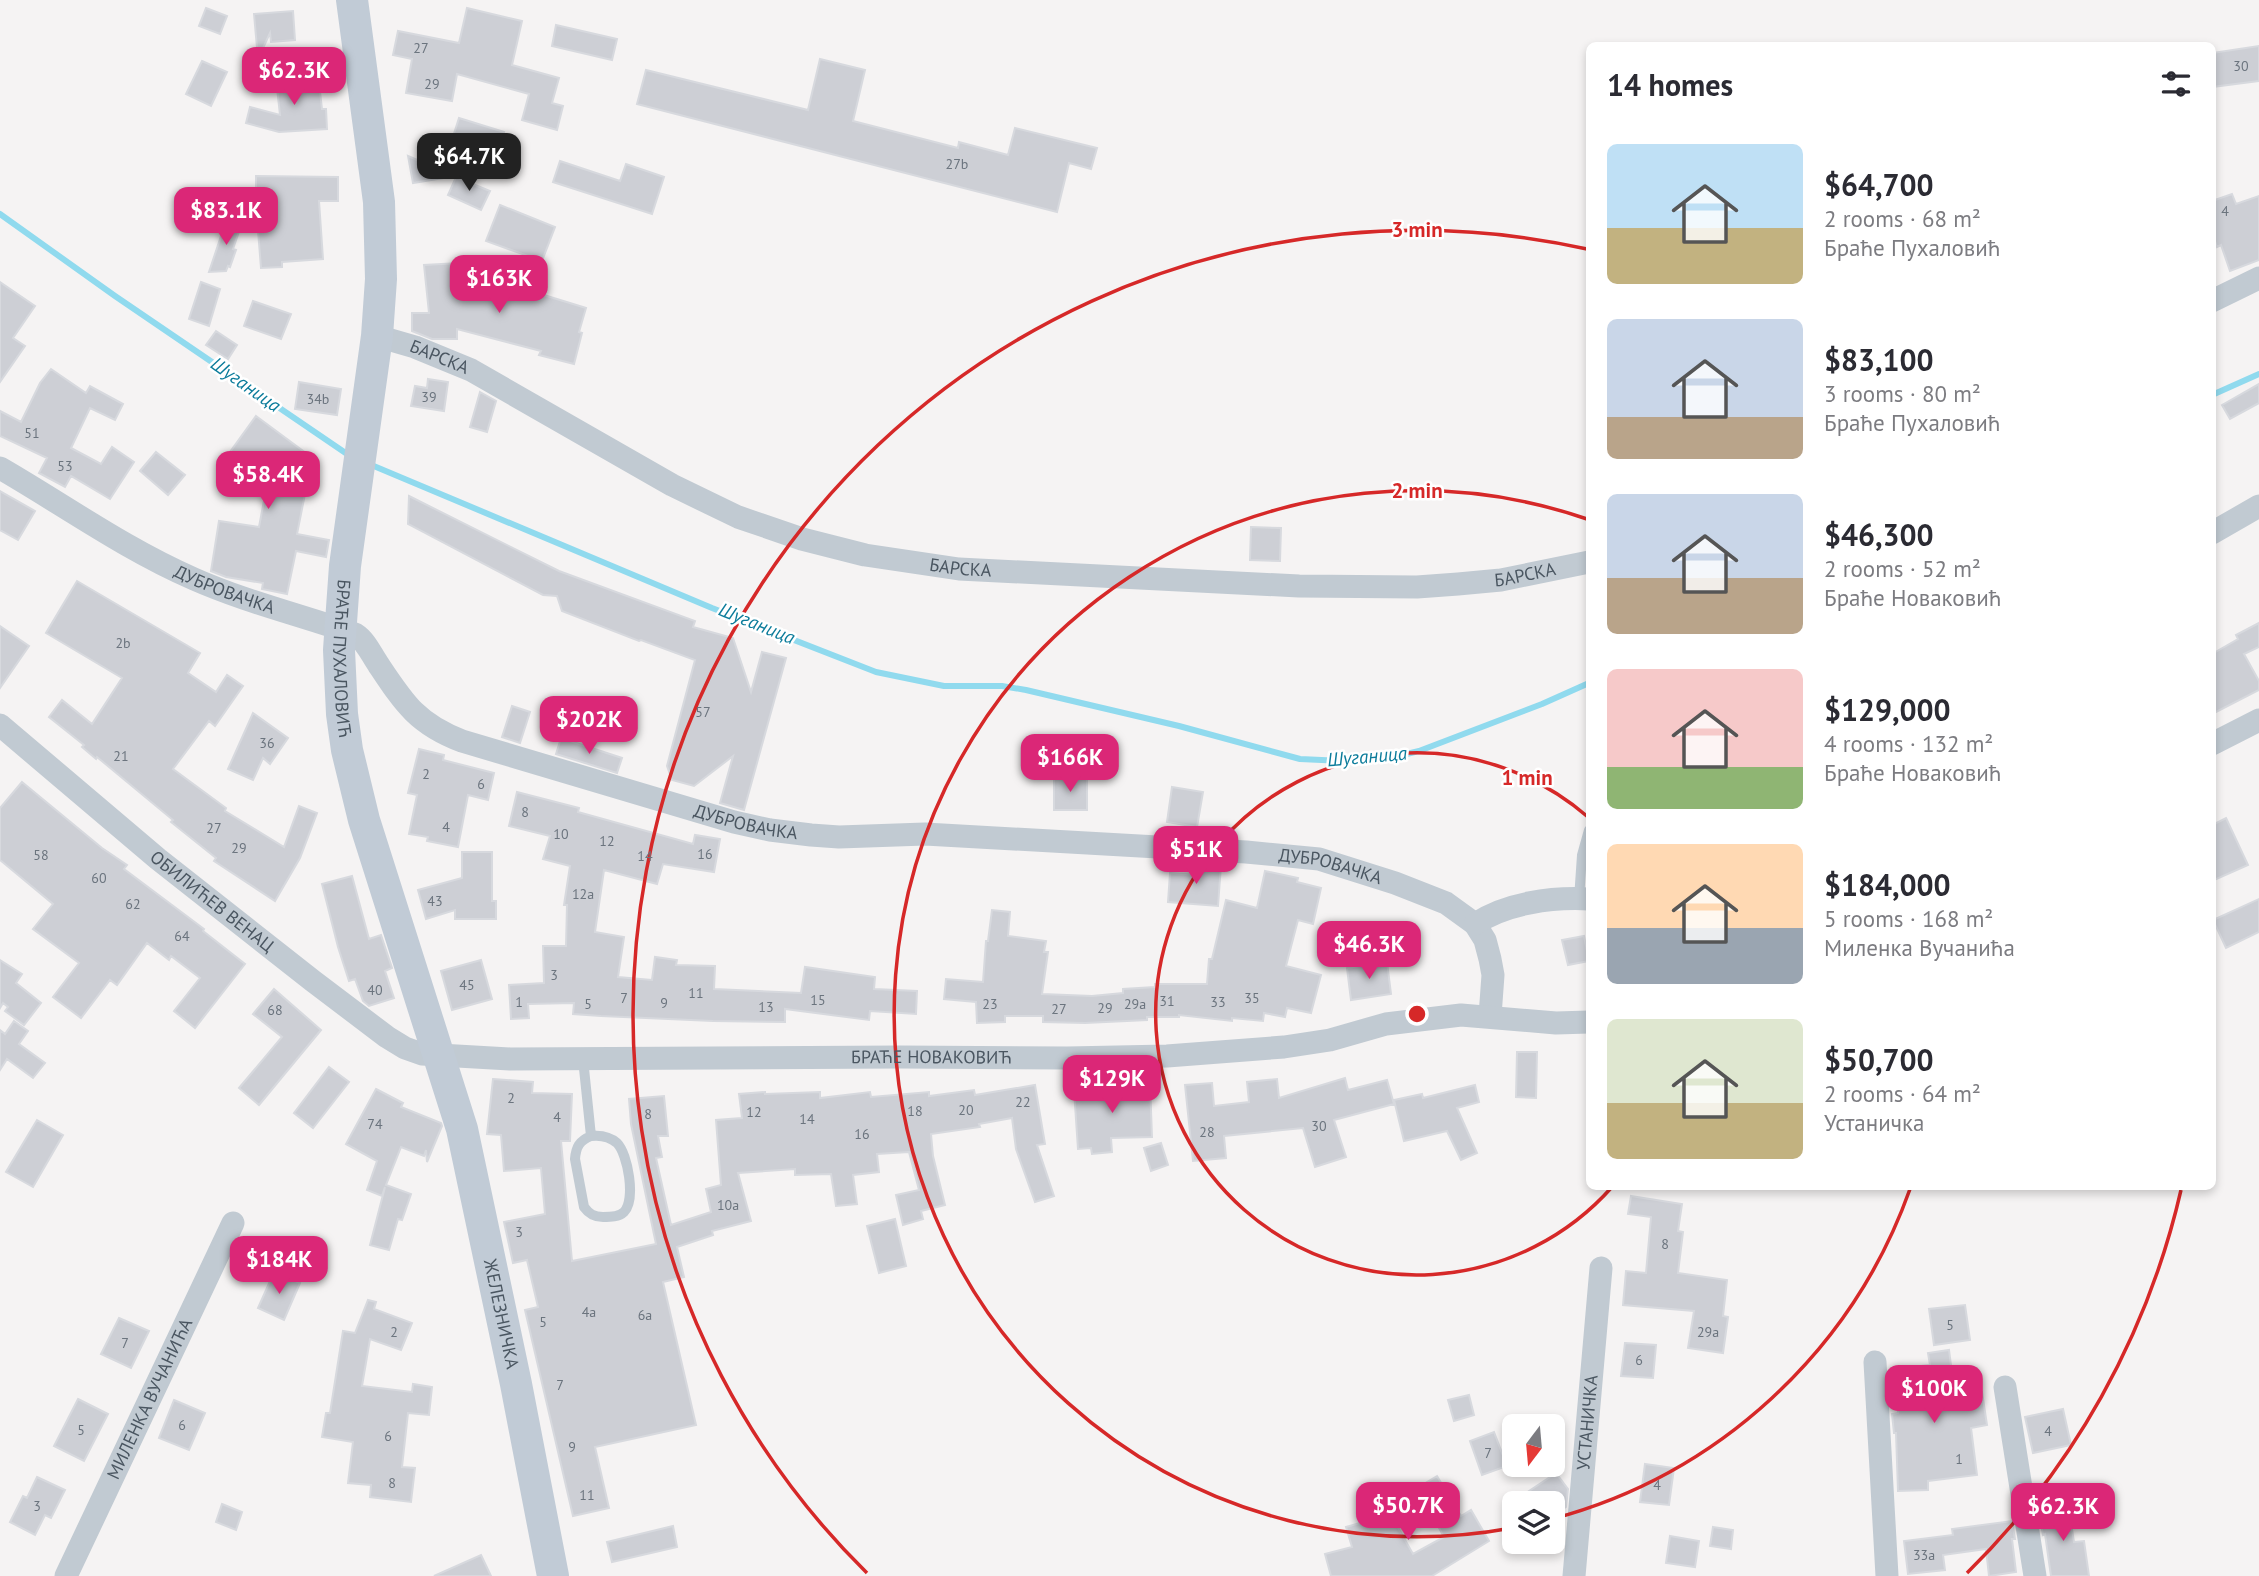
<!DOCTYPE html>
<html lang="en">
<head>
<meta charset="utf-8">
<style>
	body { margin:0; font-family:"PT Sans",sans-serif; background:#f7f7f7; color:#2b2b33; height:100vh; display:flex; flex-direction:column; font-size:26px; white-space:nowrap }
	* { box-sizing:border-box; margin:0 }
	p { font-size:23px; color:#7c7c81 }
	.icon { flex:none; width:38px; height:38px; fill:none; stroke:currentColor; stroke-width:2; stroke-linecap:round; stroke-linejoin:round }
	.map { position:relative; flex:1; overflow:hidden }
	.side { position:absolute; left:1586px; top:42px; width:630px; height:1148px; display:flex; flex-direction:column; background:#fff; border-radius:10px; box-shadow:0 4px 10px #0003 }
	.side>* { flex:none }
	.needle { width:46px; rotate:196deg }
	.fabs { position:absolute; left:1502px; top:1414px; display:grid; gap:14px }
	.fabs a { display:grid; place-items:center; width:63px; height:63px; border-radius:10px; background:#fff; box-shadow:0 4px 10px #0003; font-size:35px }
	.price { position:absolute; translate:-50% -60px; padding:0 16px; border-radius:14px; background:#db2777; color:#fff; font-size:23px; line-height:46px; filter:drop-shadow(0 2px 4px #0008) }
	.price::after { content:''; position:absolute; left:50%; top:42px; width:21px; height:16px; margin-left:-10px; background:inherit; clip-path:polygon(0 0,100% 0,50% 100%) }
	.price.on { background:#222; color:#fff }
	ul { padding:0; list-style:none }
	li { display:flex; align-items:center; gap:21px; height:175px; padding:0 21px }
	li span { display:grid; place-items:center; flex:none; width:196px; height:140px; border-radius:10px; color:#555 }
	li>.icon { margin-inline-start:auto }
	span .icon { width:84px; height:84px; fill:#fffc; stroke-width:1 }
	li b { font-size:30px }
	h2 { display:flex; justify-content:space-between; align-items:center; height:84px; padding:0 21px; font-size:30px }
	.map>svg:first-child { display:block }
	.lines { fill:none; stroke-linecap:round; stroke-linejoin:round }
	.stream { stroke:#90daee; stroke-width:6 }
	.building { fill:#cdcfd5; stroke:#d7d9de; stroke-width:2 }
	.lane { stroke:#c1cad2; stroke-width:10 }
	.street { stroke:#c1cad2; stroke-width:23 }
	.secondary { stroke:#c1cbd6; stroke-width:32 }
	.ring { fill:none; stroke:#d62828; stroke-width:3.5 }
	.labels { text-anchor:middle; stroke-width:5; stroke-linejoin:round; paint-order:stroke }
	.number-label { font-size:14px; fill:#6b747e }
	.street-label { font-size:18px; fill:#4a5661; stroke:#fff }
	.water-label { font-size:19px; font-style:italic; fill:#0c7c9b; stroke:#fff }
	.centre { fill:#d62828; stroke:#fff; stroke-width:3.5 }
	.ring-label { font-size:21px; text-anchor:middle; font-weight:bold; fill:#d62828; stroke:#fff; stroke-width:5; stroke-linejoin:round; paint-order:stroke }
</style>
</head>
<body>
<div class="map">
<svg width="2259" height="1576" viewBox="0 0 2259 1576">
	<rect width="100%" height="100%" fill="#f5f3f3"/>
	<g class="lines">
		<path class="stream" d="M0,214L115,296L350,456
			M2212,395L2259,374
			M369,464L712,608L876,672L944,686H1002L1026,690L1179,726L1300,759L1343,761L1390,758L1419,751L1542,704L1589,683"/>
	</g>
	<path class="building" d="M206,8L227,16L220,34L199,26Z
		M467,8L522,21L512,65L559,78L552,103L563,106L557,130L522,120L529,94L457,74L452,101L406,93L412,59L393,55L398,31L459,43Z
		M293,11L295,40L271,42L270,33L258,59L254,14Z
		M556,25L617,39L612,60L552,46Z
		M2259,46V81L2212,87V53Z
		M820,59L865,70L853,121L958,148L959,142L1008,155L1015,128L1097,148L1091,169L1069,163L1057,212L637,104L646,70L808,110Z
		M202,61L227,72L211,106L186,94Z
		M318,74L322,109H326L327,129L279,132L246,123L250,107L280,115L276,79Z
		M459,118L504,132L496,160L450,146Z
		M408,156L455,176L413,183Z
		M560,161L620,181L626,164L664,177L652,214L553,182Z
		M256,176L338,177V201H319L323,259L282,262V267L261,268L256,205Z
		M456,177L490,191L481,210L448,195Z
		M2232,194L2236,204L2259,196V260L2230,271L2221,245L2217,247L2212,233V201Z
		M500,205L555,227L542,261L486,241Z
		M227,218L242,223L233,249L236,250L230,267L228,266L226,271L209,272Z
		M459,263L461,288L532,287L531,291L586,308L579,332L582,333L574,364L539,355L541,351L457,329V339H432L412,331V313H429L424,265Z
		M0,282L35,306L13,338L25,346L0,382Z
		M201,282L220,289L209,326L189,319Z
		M253,301L291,314L281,339L244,326Z
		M216,331L237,345L228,359L206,345Z
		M51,369L86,393L90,386L123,404L115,420L90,408L71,448L101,464L112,447L134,462L110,499L71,476L65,487L39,473L47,458L0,436V411L21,422L40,383Z
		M428,379L448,382L444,411L411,406L415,386L427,388Z
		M299,382L341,389L337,415L295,409Z
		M2259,384V403L2230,419L2222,405Z
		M480,392L496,401L487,432L470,427Z
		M256,416L318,462L309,474L297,534L329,540L326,557L296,551L287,594L262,589L263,583L226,577L211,571L219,521L259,527L265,495L222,463Z
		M156,452L185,475L168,495L140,471Z
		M0,491L35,511L18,540L0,530Z
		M409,496L559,571L695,621L693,627L733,638L751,692L762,652L786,658L744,810L720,803L733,756L694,786L672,780L667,766L695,660L641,640L639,641L562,611L557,596L543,595L408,524Z
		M1251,527L1281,528L1280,561L1250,560Z
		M77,581L200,653L188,673L216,692L227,675L243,686L215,726L209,721L173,769L226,808L225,811L284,847L299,806L317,813L300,858L275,901L214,861L216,858L171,822L173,820L97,757L96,759L82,747L84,745L49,717L62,700L92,724L122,678L46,633Z
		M2259,623V647L2244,654L2259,681V690L2212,714V654L2238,639L2236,635Z
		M0,626L29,646L0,688Z
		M512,706L530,712L520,743L502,737Z
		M253,713L288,738L270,764L263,758L253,780L228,769Z
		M561,738L622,758L617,773L556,754Z
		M419,749L444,755L443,760L494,773L488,800L468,795L458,847L427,841L428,837L409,834L417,795L408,793Z
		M1054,777H1087V810H1054Z
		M22,782L102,848L127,865L124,869L204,929L203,931L245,964L195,1028L174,1011L200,978L171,956L169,960L147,943L117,985L110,980L81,1018L53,997L79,963L33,929L53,904L0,860V808Z
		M1172,787L1203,792L1197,827L1167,822Z
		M517,792L579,808L578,812L693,844L695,835L720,839L714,872L663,864L657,884L604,870L595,932L624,937L618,977L652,980L655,957L677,960L676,965L715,966L714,989L801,993L805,967L875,977L874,989L917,991L916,1014L870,1011L869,1020L785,1009V1022L713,1021L601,1016L573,1014L574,1003L528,1004L529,1018L511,1019L509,985L544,983L543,946H566L567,905H564L570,866L543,859L550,836L509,826Z
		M2226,818L2248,865L2212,881V825Z
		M462,852H492V901H496V919H455V910L426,919L418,890L462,878Z
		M1199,863L1221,865L1218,906L1168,902L1170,873L1198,875Z
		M1265,871L1298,878L1297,882L1321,888L1313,924L1298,920L1286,966L1321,975L1311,1013L1287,1008L1285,1017L1264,1013L1263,1021L1232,1018V1021L1179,1015V1017H1147V1020L1085,1023L1043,1022V1016H1005V1022L977,1023L976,1002L944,999L946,979L983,982L986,941H988L992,910L1010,912L1008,936L1046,941L1044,952H1048L1042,994L1092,996L1123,993V989L1155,987V984H1207L1209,959H1212L1226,900L1257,908Z
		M352,876L369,939L381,935L392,968L385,971L394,998L369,1006L363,1001L355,979L349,981L338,947L322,884Z
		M2259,899V932L2226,948L2213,920Z
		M1584,936L1589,961L1568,965L1562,940Z
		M0,960L22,974L16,983L41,1003L24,1025L5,1011L8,1007L3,1003L0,1008Z
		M481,960L492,999L452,1010L441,971Z
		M1387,962L1391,994L1351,1000L1347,968Z
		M274,989L321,1030L259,1105L239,1088L282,1037L253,1014Z
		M14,1021L28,1031L19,1044L45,1063L33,1078L7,1059L0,1070V1030L5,1034Z
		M1517,1052H1537L1536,1098L1516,1097Z
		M329,1067L349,1082L313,1128L294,1113Z
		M1345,1078L1348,1090L1387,1080L1394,1104L1334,1120L1346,1157L1315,1167L1303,1128L1224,1136L1226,1158L1193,1161L1185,1085L1212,1083L1214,1106L1249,1102L1247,1082L1277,1079L1279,1098Z
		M493,1079L533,1082L532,1093L572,1094L570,1141H561L572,1261L656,1244L631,1124L629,1099L664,1096L668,1136H658L662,1157L656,1158L671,1225L711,1212L706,1189L721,1185L716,1120L742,1118L739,1094L765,1092V1094L820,1092V1098L870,1092L871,1097L929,1092V1096L974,1090L975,1095L1035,1085L1045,1144L1037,1145L1054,1196L1035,1202L1016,1149L1012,1118L979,1124L980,1127L931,1134L933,1156L945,1205L921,1211L923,1219L903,1225L896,1195L919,1190L909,1152L877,1154L879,1172L853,1175L857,1204L836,1206L831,1174L795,1175V1169L738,1173L751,1221L712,1231L713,1235L677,1247L684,1277L663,1282L696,1425L595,1447L609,1508L573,1516L525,1310L538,1307L527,1260L513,1263L504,1222L545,1214L541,1168L504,1171L501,1135L487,1134Z
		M1150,1083L1152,1137L1111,1138L1112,1152L1092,1154L1091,1148L1078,1149L1074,1090Z
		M1475,1085L1479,1102L1457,1108L1477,1153L1461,1160L1447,1131L1404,1141L1394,1100L1422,1094L1423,1098Z
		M376,1089L403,1103L401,1107L441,1123L442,1126L427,1162L426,1150L424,1156L401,1147L386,1185L411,1194L402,1220L398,1219L389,1250L370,1245L385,1187L382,1196L367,1190L377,1161L346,1144Z
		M37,1120L63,1135L33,1187L6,1172Z
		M1161,1143L1168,1165L1151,1171L1144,1148Z
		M1631,1196L1682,1204L1678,1231L1683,1232L1678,1273L1727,1280L1723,1316L1728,1317L1723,1353L1688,1348L1694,1311L1623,1305L1626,1271L1646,1273L1651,1217L1628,1214Z
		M895,1219L906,1266L879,1273L867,1226Z
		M274,1272L300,1283L284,1320L258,1308Z
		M368,1300L376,1302L374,1309L412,1323L401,1350L370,1339L362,1386L412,1392L413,1384L432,1387L429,1415L408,1413L402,1467L415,1468L411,1502L370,1497L371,1485L348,1483L353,1442L322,1437L326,1413H330L343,1331L355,1333Z
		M1965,1305L1970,1340L1934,1345L1929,1309Z
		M119,1318L149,1331L131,1368L101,1354Z
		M1625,1343L1656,1345L1653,1378L1621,1376Z
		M1949,1350L1955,1396L1982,1392L1987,1425L1971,1428L1977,1475L1928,1481V1490L1898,1491L1896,1433H1894L1892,1414L1898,1413L1894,1369L1930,1365L1928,1353Z
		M1469,1395L1474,1415L1454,1421L1448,1400Z
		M78,1399L108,1414L84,1461L54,1446Z
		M174,1400L205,1413L189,1450L159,1438Z
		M2063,1409L2071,1445L2033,1453L2025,1417Z
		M1494,1432L1507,1466L1482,1475L1470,1441Z
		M1645,1464L1674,1468L1669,1505L1640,1502Z
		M1556,1473L1568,1489L1566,1507L1556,1514L1552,1509V1503H1537L1529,1491Z
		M1437,1476L1461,1516L1471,1510L1489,1541L1432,1576H1331L1325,1554L1352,1547L1346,1527L1360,1523L1387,1508L1413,1554L1444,1537L1417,1488Z
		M37,1477L65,1490L51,1518L45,1515L35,1535L10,1522L23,1496L27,1498Z
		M2068,1503L2074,1542L2084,1541L2089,1576H2051L2045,1534L2043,1535L2038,1508Z
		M222,1504L242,1512L236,1530L216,1522Z
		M2012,1521L2015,1539H2012L2016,1572L1989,1576L1986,1549L1943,1555L1945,1570L1908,1574L1904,1541L1953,1535L1952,1529Z
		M673,1526L677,1547L612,1562L607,1542Z
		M1713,1527L1733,1530L1731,1549L1710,1546Z
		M1670,1536L1699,1541L1695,1567L1666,1563Z
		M481,1555L491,1576H434Z"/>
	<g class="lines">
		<path class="lane" d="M1579,899L1582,855L1589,830
			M583,1059L591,1136
			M591,1136C600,1135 609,1136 617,1143C628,1154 636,1200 624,1212C619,1217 610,1217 603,1217C594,1217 589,1214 584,1207L575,1159C576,1147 579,1141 591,1136Z"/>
		<g class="street">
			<path d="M2212,301L2259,278"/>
			<path id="s1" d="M377,336L415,347L471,370L672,485L738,517L802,539L865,555L959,569L1299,586L1417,587L1458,584L1501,580L1589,562"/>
			<path id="s2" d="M0,468C64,505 125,549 194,579C246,602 301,615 355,634C366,641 371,654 378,664C404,703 417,724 462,741L734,822L770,830L811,835L839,837L925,834L1246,852L1319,859L1395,883L1446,903L1475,924L1485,940L1490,959L1493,975L1490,1016"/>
			<path d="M2212,533L2259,506"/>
			<path id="s3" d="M0,725L158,859L313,981L387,1037L405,1048L422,1054L510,1059L900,1057L1067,1058L1167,1056L1284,1047L1330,1040L1386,1024L1461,1015L1556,1023L1589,1022"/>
			<path d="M2212,744L2259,720"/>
			<path d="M1475,924C1506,903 1552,897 1589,899"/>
			<path d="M1875,1362L1887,1576"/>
			<path d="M2005,1387L2035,1576"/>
			<path id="s4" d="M66,1576L233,1223"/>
			<path id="s5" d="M1574,1576L1601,1268"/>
		</g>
		<path class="secondary" id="s6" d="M352,0L379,202L381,279L377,336L345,566L339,650L342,714L347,750L364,820L462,1129L516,1384L553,1576"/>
	</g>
	<g class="ring">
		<path d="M1612 1187A261 261 0 1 1 1588 817"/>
		<path d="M1910 1189A523 523 0 0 1 1552 1519M1512 1528A523 523 0 1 1 1587 519"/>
		<path d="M2181 1190A784 784 0 0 1 1967 1573M867 1573A784 784 0 0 1 1587 249"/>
	</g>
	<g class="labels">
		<g class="number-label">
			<text x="421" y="53">27</text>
			<text x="2241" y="71">30</text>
			<text x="432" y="89">29</text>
			<text x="957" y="169">27b</text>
			<text x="2225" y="216">4</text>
			<text x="429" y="402">39</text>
			<text x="318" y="404">34b</text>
			<text x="32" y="438">51</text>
			<text x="65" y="471">53</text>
			<text x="123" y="648">2b</text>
			<text x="703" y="717">57</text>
			<text x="267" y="748">36</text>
			<text x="121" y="761">21</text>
			<text x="426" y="779">2</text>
			<text x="481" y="789">6</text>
			<text x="525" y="817">8</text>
			<text x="446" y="832">4</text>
			<text x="214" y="833">27</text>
			<text x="561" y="839">10</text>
			<text x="607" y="846">12</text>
			<text x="239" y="853">29</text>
			<text x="705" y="859">16</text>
			<text x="41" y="860">58</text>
			<text x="645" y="861">14</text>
			<text x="99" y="883">60</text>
			<text x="583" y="899">12a</text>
			<text x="435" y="906">43</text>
			<text x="133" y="909">62</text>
			<text x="182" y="941">64</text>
			<text x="554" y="980">3</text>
			<text x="467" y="990">45</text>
			<text x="375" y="995">40</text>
			<text x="696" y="998">11</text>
			<text x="624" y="1003">7</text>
			<text x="1252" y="1003">35</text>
			<text x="818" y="1005">15</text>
			<text x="1167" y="1006">31</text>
			<text x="519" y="1007">1</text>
			<text x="1218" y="1007">33</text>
			<text x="664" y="1008">9</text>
			<text x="588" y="1009">5</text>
			<text x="990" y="1009">23</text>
			<text x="1135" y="1009">29a</text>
			<text x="766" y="1012">13</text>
			<text x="1105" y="1013">29</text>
			<text x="1059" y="1014">27</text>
			<text x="275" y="1015">68</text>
			<text x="511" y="1103">2</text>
			<text x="1023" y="1107">22</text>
			<text x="966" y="1115">20</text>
			<text x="915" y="1116">18</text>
			<text x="754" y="1117">12</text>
			<text x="648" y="1119">8</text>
			<text x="557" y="1122">4</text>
			<text x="807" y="1124">14</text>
			<text x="375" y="1129">74</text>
			<text x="1319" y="1131">30</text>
			<text x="1207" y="1137">28</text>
			<text x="862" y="1139">16</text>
			<text x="728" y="1210">10a</text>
			<text x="519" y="1237">3</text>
			<text x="1665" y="1249">8</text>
			<text x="589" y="1317">4a</text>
			<text x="645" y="1320">6a</text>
			<text x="543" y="1327">5</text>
			<text x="1950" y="1330">5</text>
			<text x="394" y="1337">2</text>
			<text x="1708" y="1337">29a</text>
			<text x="125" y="1348">7</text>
			<text x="1639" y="1365">6</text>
			<text x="560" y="1390">7</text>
			<text x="182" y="1430">6</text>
			<text x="81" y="1435">5</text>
			<text x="2048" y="1436">4</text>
			<text x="388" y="1441">6</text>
			<text x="572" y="1452">9</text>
			<text x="1488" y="1458">7</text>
			<text x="1959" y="1464">1</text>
			<text x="392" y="1488">8</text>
			<text x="1657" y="1490">4</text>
			<text x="587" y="1500">11</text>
			<text x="37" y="1511">3</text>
			<text x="1924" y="1560">33a</text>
		</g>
		<g class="street-label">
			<text dy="6" stroke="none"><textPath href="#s1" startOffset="66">БАРСКА</textPath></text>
			<text dy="6" stroke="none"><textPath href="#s1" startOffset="634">БАРСКА</textPath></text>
			<text dy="6" stroke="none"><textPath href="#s1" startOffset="1200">БАРСКА</textPath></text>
			<text dy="6" stroke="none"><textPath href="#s2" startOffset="256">ДУБРОВАЧКА</textPath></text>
			<text dy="6" stroke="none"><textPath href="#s6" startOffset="663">БРАЋЕ ПУХАЛОВИЋ</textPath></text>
			<text dy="6" stroke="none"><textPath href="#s2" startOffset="844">ДУБРОВАЧКА</textPath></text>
			<text dy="6" stroke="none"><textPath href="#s2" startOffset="1432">ДУБРОВАЧКА</textPath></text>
			<text dy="6" stroke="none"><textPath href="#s3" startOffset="276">ОБИЛИЋЕВ ВЕНАЦ</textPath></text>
			<text dy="6" stroke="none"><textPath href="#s3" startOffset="1046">БРАЋЕ НОВАКОВИЋ</textPath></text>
			<text dy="6" stroke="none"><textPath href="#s6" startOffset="1340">ЖЕЛЕЗНИЧКА</textPath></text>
			<text dy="6" stroke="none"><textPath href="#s4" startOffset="196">МИЛЕНКА ВУЧАНИЋА</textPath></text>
			<text dy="6" stroke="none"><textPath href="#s5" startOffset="154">УСТАНИЧКА</textPath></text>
		</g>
		<g class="water-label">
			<text transform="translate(246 384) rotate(35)" y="7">Шуганица</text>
			<text transform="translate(757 623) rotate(22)" y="7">Шуганица</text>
			<text transform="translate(1367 756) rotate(-5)" y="7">Шуганица</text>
		</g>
	</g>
	<circle cx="1417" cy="1014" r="10" class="centre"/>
	<g class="ring-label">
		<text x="1417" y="237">3 min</text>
		<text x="1417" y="498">2 min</text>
		<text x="1527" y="785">1 min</text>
	</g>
</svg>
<div class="fabs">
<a><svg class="needle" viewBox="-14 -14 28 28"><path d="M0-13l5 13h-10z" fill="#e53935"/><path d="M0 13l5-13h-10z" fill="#7c7c81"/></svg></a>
<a><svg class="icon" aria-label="layers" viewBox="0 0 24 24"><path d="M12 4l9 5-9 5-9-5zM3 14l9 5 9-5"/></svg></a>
</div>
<b class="price" style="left:294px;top:107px">$62.3K</b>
<b class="price on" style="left:469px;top:193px">$64.7K</b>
<b class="price" style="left:226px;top:247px">$83.1K</b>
<b class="price" style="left:499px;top:315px">$163K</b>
<b class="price" style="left:268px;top:511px">$58.4K</b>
<b class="price" style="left:589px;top:756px">$202K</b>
<b class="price" style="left:1070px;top:794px">$166K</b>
<b class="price" style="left:1196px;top:886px">$51K</b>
<b class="price" style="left:1369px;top:981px">$46.3K</b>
<b class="price" style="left:1112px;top:1115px">$129K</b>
<b class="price" style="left:279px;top:1296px">$184K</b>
<b class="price" style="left:1934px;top:1425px">$100K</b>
<b class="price" style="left:1408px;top:1542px">$50.7K</b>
<b class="price" style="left:2063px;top:1543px">$62.3K</b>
<section class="side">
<h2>14 homes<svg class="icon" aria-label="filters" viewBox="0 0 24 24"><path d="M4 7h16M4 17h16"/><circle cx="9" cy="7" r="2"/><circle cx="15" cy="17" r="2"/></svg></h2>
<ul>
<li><span style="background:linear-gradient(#bfe0f5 60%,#c2b280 0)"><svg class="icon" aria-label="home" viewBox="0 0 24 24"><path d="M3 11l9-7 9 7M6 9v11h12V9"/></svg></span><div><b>$64,700</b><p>2 rooms · 68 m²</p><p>Браће Пухаловић</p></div></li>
<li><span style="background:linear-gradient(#c9d6e8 70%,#b9a48a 0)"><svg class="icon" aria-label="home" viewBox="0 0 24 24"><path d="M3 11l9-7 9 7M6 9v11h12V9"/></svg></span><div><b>$83,100</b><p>3 rooms · 80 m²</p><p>Браће Пухаловић</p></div></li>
<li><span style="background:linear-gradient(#c9d6e8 60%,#b9a48a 0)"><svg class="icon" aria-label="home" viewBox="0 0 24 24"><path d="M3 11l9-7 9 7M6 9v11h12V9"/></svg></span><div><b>$46,300</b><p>2 rooms · 52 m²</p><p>Браће Новаковић</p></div></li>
<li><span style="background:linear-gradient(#f6c9c9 70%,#8fb573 0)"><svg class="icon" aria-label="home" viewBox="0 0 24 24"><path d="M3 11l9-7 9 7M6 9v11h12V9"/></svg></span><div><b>$129,000</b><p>4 rooms · 132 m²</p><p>Браће Новаковић</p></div></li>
<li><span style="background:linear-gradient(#ffd9b3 60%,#9aa5b1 0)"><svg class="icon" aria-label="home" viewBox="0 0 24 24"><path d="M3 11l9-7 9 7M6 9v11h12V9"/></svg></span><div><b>$184,000</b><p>5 rooms · 168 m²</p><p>Миленка Вучанића</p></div></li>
<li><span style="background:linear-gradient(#dfe7d0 60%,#c2b280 0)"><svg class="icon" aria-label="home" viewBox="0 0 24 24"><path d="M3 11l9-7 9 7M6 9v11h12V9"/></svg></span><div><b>$50,700</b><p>2 rooms · 64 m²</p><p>Устаничка</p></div></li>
</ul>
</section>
</div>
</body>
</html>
